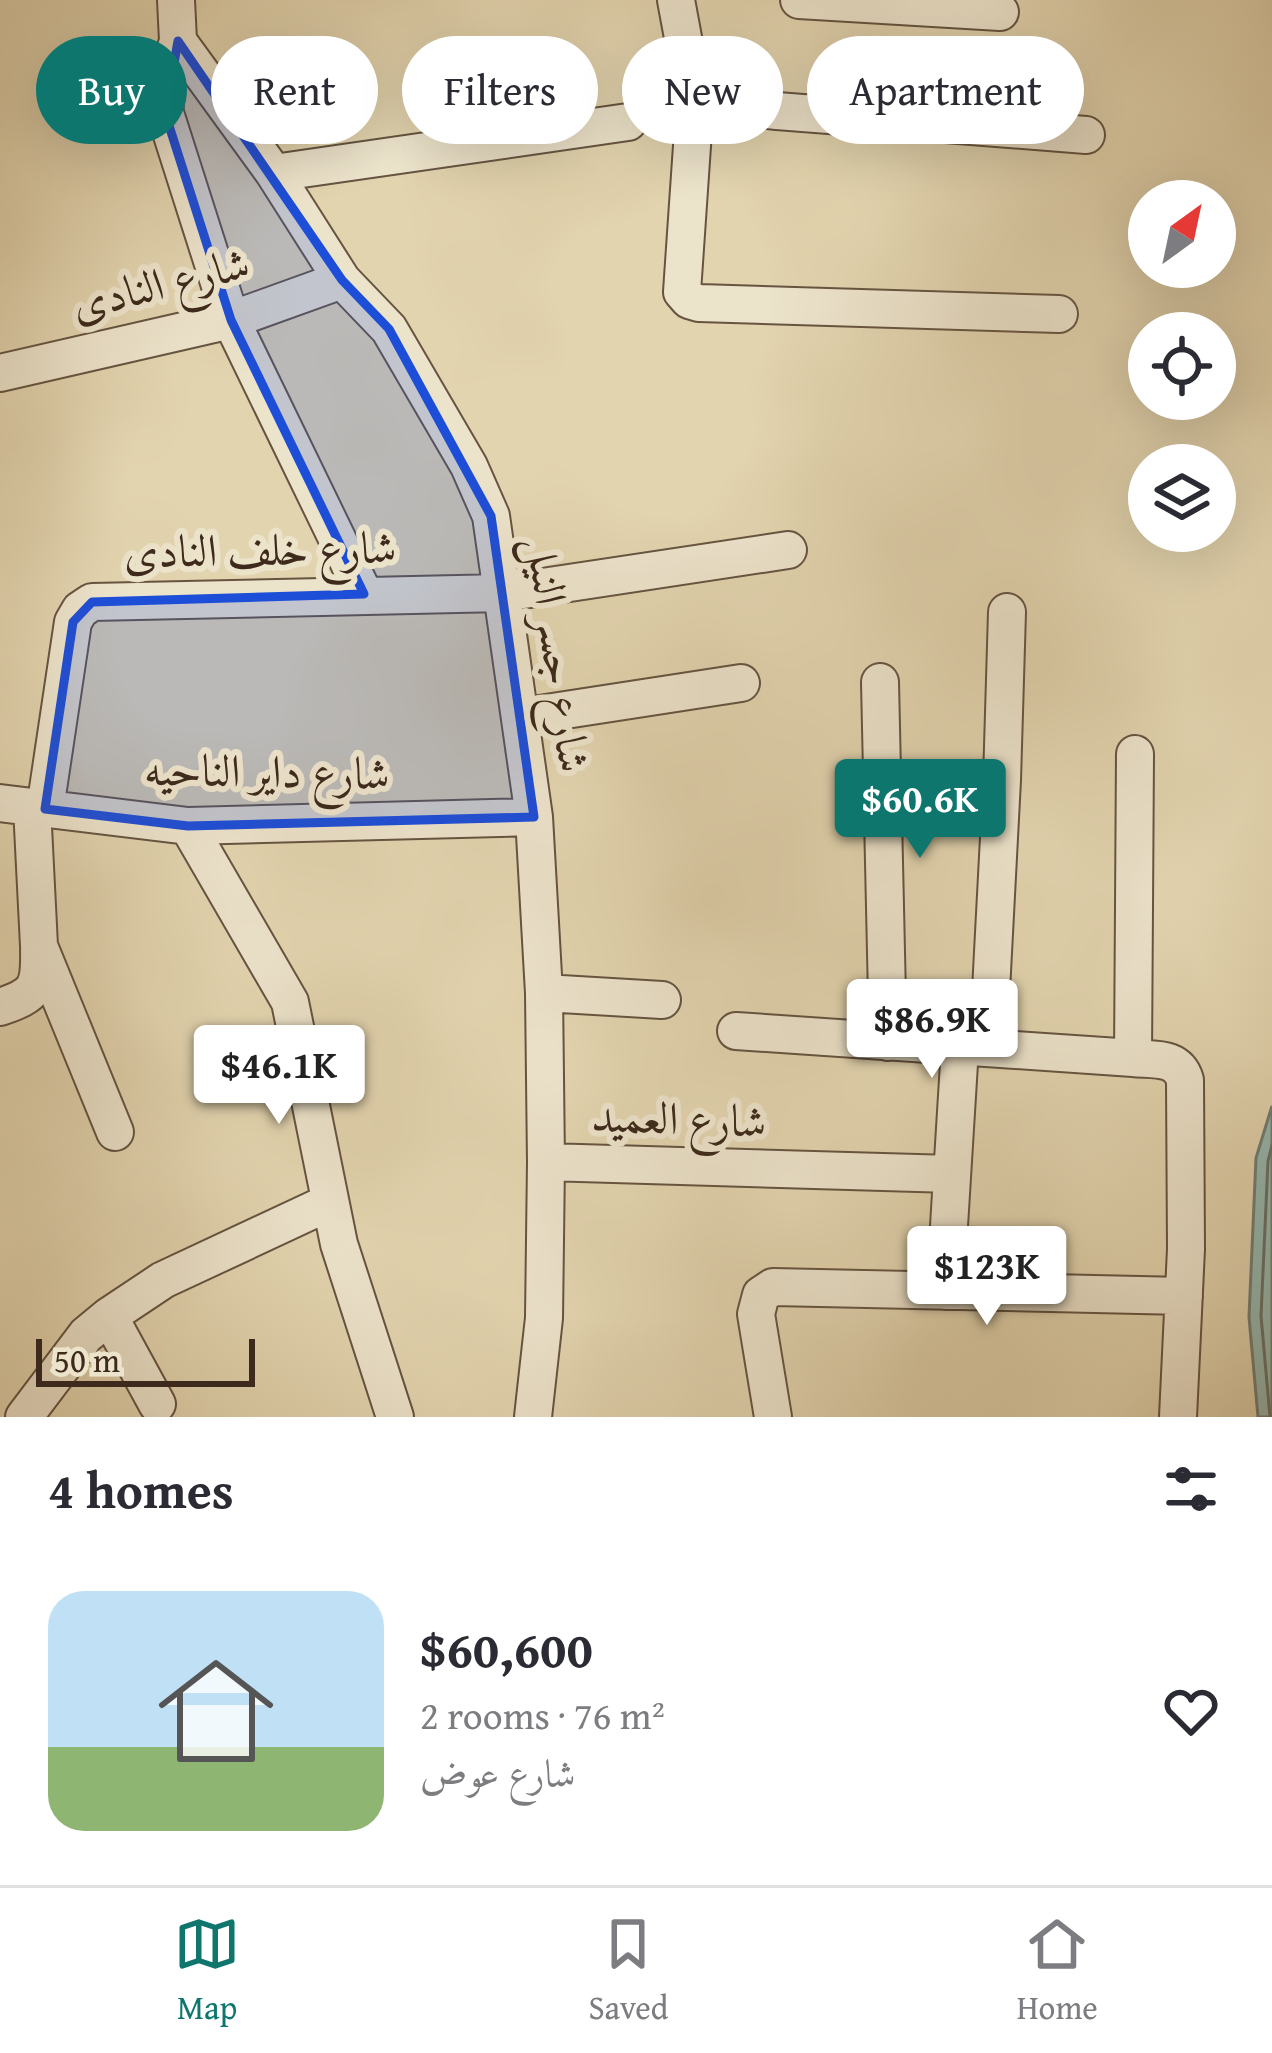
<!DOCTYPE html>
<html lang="en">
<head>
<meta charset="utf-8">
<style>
	body { margin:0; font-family:"Gentium Book Plus",Amiri,serif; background:#f2f2f3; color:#2b2b33; height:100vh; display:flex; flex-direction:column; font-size:45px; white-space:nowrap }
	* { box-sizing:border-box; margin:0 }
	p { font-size:39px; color:#7c7c81 }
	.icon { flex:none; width:66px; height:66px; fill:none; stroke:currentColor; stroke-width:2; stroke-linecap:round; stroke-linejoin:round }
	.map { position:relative; height:1417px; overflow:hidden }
	.panel { display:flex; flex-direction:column; background:#fff; flex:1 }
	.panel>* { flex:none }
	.top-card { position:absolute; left:36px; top:36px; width:1200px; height:108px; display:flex; gap:24px }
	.needle { width:78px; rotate:33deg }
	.controls { position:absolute; left:1128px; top:180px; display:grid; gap:24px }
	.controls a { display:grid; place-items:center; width:108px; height:108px; border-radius:50%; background:#fff; box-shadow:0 12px 48px #0002; font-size:60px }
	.scale { position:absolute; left:36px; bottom:30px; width:219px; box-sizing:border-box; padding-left:12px; border:6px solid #3d2a1c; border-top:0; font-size:33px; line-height:42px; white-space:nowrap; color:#3d2a1c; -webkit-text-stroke:9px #ece3cb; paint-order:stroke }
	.price { position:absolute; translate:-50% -102px; padding:0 27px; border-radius:12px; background:#fff; color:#222; font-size:39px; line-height:78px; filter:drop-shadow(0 3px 6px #0008) }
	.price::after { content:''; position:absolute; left:50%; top:72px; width:36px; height:27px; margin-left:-18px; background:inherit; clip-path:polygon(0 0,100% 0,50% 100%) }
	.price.selected { background:#0f766e; color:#fff }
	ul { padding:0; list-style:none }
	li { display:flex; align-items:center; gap:36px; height:300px; padding:0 48px }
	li+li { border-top:3px solid #e1e1e2 }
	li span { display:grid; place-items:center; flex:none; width:336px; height:240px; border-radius:36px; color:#555 }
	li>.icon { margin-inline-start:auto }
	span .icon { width:144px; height:144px; fill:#fffc; stroke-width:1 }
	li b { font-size:51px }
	h2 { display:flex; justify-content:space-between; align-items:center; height:144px; padding:0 48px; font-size:51px }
	.pill { padding:0 42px; border-radius:54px; background:#fff; box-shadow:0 12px 48px #0002; font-size:42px; line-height:108px }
	.pill.selected { background:#0f766e; color:#fff }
	.tabs { display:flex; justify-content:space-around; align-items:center; height:168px; border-top:3px solid #e1e1e2; background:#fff; font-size:33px; color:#7c7c81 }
	.tabs a { display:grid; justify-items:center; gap:6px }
	.tabs .selected { color:#0f766e }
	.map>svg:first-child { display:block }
	.water { fill:#95b8b0; stroke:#727f75; stroke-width:3 }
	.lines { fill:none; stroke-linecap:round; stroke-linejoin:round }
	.shore { stroke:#697166; stroke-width:3 }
	.minor-casing { stroke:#665441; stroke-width:40 }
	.minor { stroke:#ece3cb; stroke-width:36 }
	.marked { fill:#1d4ed8; fill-opacity:0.2; stroke:#1d4ed8; stroke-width:9; stroke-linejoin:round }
	.labels { text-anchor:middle; stroke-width:12; stroke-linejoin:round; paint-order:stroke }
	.street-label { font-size:45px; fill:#3d2a1c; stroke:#ece3cb }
</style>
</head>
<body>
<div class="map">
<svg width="1272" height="1417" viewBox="0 0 1272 1417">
	<rect width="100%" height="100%" fill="#e2d4af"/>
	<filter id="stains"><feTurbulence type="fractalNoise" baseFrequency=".00167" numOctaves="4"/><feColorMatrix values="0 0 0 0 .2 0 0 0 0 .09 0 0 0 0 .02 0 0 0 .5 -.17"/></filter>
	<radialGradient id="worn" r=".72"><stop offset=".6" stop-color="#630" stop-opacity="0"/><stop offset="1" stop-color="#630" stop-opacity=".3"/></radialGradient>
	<path class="water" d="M1272,1106V1417H1258L1249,1317L1256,1158Z"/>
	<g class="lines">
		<path class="shore" d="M1270,1417L1261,1316L1268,1161L1272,1145"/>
		<g class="minor-casing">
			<path id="minor" d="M176,0L178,41L274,173L342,280L389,329L469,466L491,516L534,817L544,993L546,1162L544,1318L533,1417
				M676,0L695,102L777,111L1086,135
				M799,0L1000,12
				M178,41L164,86L165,113L231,320L364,594
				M695,102L682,292L689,300L699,303L1059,314
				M274,173L628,122
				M0,373L231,320L342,280
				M880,682L888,1042
				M520,717L741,683
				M0,803L188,826L534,817
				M32,807L39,946L115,1132
				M45,809L73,622L80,610L92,602L503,593L788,550
				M188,826L290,1002L339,1244L395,1417
				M544,993L662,1000
				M0,1007C36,995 40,988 39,950
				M736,1031L1133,1058C1155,1060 1178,1056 1185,1080L1186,1249L1178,1417
				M988,1048L1002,780L1007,612
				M1133,1058L1135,754
				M546,1162L952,1174
				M945,1291L960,1047
				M109,1316L157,1404
				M24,1417L86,1335L109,1316L163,1280L330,1202
				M773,1417L756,1314L761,1295L773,1287L1184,1296"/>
		</g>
		<use href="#minor" class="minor"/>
	</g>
	<path class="marked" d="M178,41L342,280L389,329L491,516L534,817L188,826L45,809L73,622L92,602L364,594L231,320L165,113Z"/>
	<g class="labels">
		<g class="street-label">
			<text transform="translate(160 283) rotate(-14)" y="16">شارع النادى</text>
			<text transform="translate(260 549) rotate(-1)" y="16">شارع خلف النادى</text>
			<text transform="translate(559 654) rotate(82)" y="16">شارع جسر النيل</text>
			<text transform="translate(267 771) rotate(1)" y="16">شارع داير الناحيه</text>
			<text transform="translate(679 1118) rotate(2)" y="16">شارع العميد</text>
		</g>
	</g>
	<rect width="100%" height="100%" filter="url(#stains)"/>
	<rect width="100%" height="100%" fill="url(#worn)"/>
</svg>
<div class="controls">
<a><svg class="needle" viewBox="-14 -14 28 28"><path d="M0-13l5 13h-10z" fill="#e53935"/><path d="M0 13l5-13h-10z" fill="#7c7c81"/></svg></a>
<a><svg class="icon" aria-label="locate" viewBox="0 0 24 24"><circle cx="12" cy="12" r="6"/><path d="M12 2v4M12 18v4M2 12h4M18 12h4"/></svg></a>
<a><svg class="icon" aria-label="layers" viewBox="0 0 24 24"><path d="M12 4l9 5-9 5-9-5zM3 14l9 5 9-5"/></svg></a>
</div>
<div class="scale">50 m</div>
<b class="price selected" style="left:920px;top:861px">$60.6K</b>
<b class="price" style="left:932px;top:1081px">$86.9K</b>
<b class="price" style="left:279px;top:1127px">$46.1K</b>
<b class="price" style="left:987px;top:1328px">$123K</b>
<div class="top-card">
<a class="pill selected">Buy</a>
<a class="pill">Rent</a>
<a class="pill">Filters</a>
<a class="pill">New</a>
<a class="pill">Apartment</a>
</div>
</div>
<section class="panel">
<h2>4 homes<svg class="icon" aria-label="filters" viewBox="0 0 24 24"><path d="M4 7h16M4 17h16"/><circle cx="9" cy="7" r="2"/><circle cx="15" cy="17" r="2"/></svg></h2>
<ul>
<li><span style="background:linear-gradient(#bfe0f5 65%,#8fb573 0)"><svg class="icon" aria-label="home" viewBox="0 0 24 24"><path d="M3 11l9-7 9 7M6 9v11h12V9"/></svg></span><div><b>$60,600</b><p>2 rooms · 76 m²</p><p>شارع عوض</p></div><svg class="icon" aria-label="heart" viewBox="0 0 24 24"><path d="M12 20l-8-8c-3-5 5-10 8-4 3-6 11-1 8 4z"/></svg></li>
</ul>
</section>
<nav class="tabs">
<a class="selected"><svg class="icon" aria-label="map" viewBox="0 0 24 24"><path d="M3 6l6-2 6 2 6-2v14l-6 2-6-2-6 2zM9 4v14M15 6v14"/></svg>Map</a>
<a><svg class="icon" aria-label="saved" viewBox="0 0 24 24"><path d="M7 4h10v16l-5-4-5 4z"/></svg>Saved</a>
<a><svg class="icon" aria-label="home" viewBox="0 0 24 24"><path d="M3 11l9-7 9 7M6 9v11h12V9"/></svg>Home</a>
</nav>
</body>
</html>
